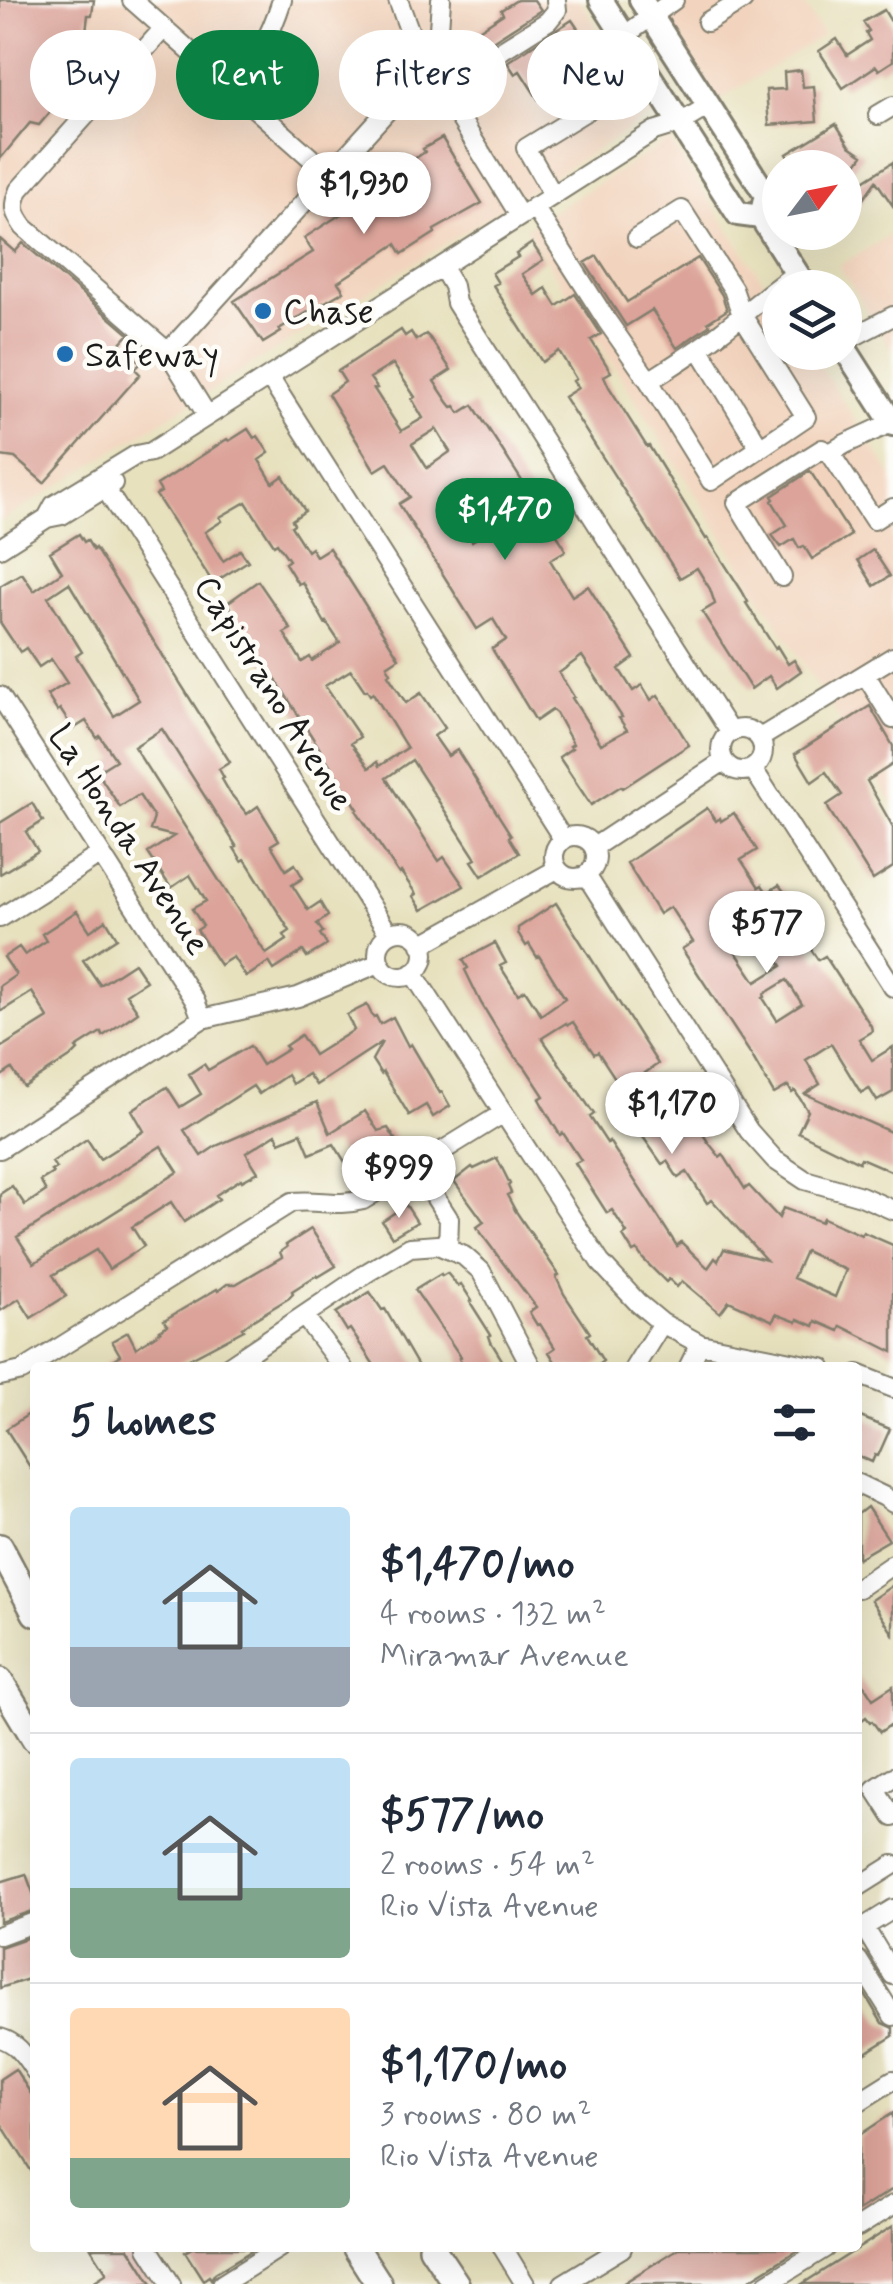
<!DOCTYPE html>
<html lang="en">
<head>
<meta charset="utf-8">
<style>
	body { margin:0; font-family:Mynerve,sans-serif; background:#f2f2f3; color:#1f2937; height:100vh; display:flex; flex-direction:column; font-size:38px; white-space:nowrap }
	* { box-sizing:border-box; margin:0 }
	p { font-size:32px; color:#747a83 }
	.icon { flex:none; width:55px; height:55px; fill:none; stroke:currentColor; stroke-width:2; stroke-linecap:round; stroke-linejoin:round }
	.map { position:relative; flex:1; overflow:hidden }
	.sheet { position:absolute; left:30px; top:1362px; width:832px; height:890px; display:flex; flex-direction:column; background:#fff; border-radius:10px; box-shadow:0 10px 40px #0002 }
	.sheet>* { flex:none }
	.guide { position:absolute; left:30px; top:30px; width:835px; height:90px; display:flex; gap:20px }
	.needle { width:65px; rotate:58deg }
	.tools { position:absolute; left:762px; top:150px; display:grid; gap:20px }
	.tools a { display:grid; place-items:center; width:100px; height:100px; border-radius:50%; background:#fff; box-shadow:0 10px 40px #0002; font-size:50px }
	.price { position:absolute; translate:-50% -85px; padding:0 22px; border-radius:35px; background:#fff; color:#222; font-size:32px; line-height:65px; filter:drop-shadow(0 2px 5px #0008) }
	.price::after { content:''; position:absolute; left:50%; top:60px; width:30px; height:22px; margin-left:-15px; background:inherit; clip-path:polygon(0 0,100% 0,50% 100%) }
	.price.on { background:#0b8043; color:#fff }
	ul { padding:0; list-style:none }
	li { display:flex; align-items:center; gap:30px; height:250px; padding:0 40px }
	li+li { border-top:2px solid #e0e1e3 }
	li span { display:grid; place-items:center; flex:none; width:280px; height:200px; border-radius:10px; color:#555 }
	li>.icon { margin-inline-start:auto }
	span .icon { width:120px; height:120px; fill:#fffc; stroke-width:1 }
	li b { font-size:42px }
	h2 { display:flex; justify-content:space-between; align-items:center; height:120px; padding:0 40px; font-size:42px }
	.pill { padding:0 35px; border-radius:45px; background:#fff; box-shadow:0 10px 40px #0002; font-size:35px; line-height:90px }
	.pill.on { background:#0b8043; color:#fff }
	.map>svg:first-child { display:block }
	.built { fill:#f2d4be }
	.building { fill:#dba399; fill-rule:evenodd }
	.lines { fill:none; stroke-linecap:round; stroke-linejoin:round }
	.minor-casing { stroke:#827e6d; stroke-width:22 }
	.major-casing { stroke:#827e6d; stroke-width:28 }
	.highway-casing { stroke:#827e6d; stroke-width:30 }
	.minor { stroke:#fff; stroke-width:18 }
	.major { stroke:#fff; stroke-width:22 }
	.highway { stroke:#fff; stroke-width:25 }
	.poi-dot { fill:#1f6fb2; stroke:#fdfcf7; stroke-width:4 }
	.labels { text-anchor:middle; stroke-width:9; stroke-linejoin:round; paint-order:stroke }
	.poi-label { font-size:35px; fill:#1c1c1c; stroke:#fdfcf7; text-anchor:start }
	.street-label { font-size:35px; fill:#1c1c1c; stroke:#fdfcf7 }
</style>
</head>
<body>
<div class="map">
<svg width="893" height="2284" viewBox="0 0 893 2284">
	<rect width="100%" height="100%" fill="#fdfcf7"/>
	<filter id="ink" filterUnits="userSpaceOnUse"><feTurbulence type="fractalNoise" baseFrequency=".01" numOctaves="2"/><feDisplacementMap in="SourceGraphic" scale="20" xChannelSelector="R" yChannelSelector="G"/><feConvolveMatrix kernelMatrix="1 2 1 2 8 2 1 2 1" color-interpolation-filters="sRGB"/></filter>
	<filter id="wash" filterUnits="userSpaceOnUse"><feTurbulence type="fractalNoise" baseFrequency=".0048" numOctaves="4" result="noise"/><feDisplacementMap in="SourceGraphic" scale="40" xChannelSelector="R" yChannelSelector="G"/><feGaussianBlur stdDeviation="2.25" result="paint"/><feColorMatrix in="noise" values="0 0 0 0 0 0 0 0 0 0 0 0 0 0 0 0 0 1.4 0 .05"/><feComposite in="paint" operator="in"/></filter>
	<g filter="url(#wash)">
		<rect width="100%" height="100%" fill="#e7e1be"/>
		<path class="built" d="M0,0H579L653,114L0,522Z
			M651,0H801L823,35L718,101Z
			M669,140L780,306V352L811,353L893,477V804L526,228Z
			M893,233V351L839,266Z"/>
		<g id="blocks">
			<path class="building" d="M0,0H94L92,15H88L84,49L98,62L87,75L84,72L39,125L30,123L0,159Z
				M517,0H534L541,10L483,47L474,33L503,14L501,10Z
				M884,10L893,25V61L879,70L876,66L843,88L819,51L837,39L847,55L870,40L866,33L869,31L863,22Z
				M572,20L599,60L538,99L520,71L515,74L507,62Z
				M801,70L803,87L814,86L817,121L769,125L766,90L785,89L784,72Z
				M836,124L850,146L863,155L854,168H795L787,154Z
				M442,138L482,203L434,230L435,233L402,254L396,244L338,282L344,291L279,329L281,332L263,343L234,301L313,252L304,238L366,198L362,192L425,152L423,149Z
				M893,162V206L876,181L845,224V193Z
				M0,239L15,252L23,243L129,334L120,344L141,363L135,369L140,374L44,483L15,458L0,456Z
				M532,243L543,260L522,274L536,295L546,288L557,306L575,294L601,334L591,340L611,372L604,376L609,387L647,447L649,446L706,539L708,538L742,591L748,602L746,603L775,648L777,646L788,664L794,660L801,671L777,688L769,676L751,689L702,612L715,604L710,589L697,568L680,578L564,397L578,388L573,381L576,379L559,351L542,362L493,285L498,283L492,273L518,257L516,254Z
				M597,256L627,302L698,258L722,295L727,310L708,322L710,325L677,348L652,310L626,326L585,263Z
				M401,330L405,336L411,332L416,340L426,334L430,338L451,370L434,381L448,402L452,407L455,406L460,413L473,405L564,546L565,551L550,560L572,596L588,586L634,658L619,669L633,691L642,685L651,700L658,695L689,745L623,788L621,786L591,805L559,757L572,748L570,746L573,744L556,713L552,710L536,721L492,649L506,640L493,619L477,629L399,504L410,497L388,463L375,471L328,394L345,382L338,371ZM393,364L415,397L412,399L423,418L401,431L374,389L377,388L370,378ZM436,429L450,452L427,468L412,444ZM468,483L496,526L472,541L444,498ZM582,656L622,717L619,718L627,730L601,744L572,698L574,697L559,673Z
				M248,429L254,438L258,436L269,453L259,460L273,483L283,476L305,511L292,520L294,524L291,526L307,551L311,548L316,556L329,548L399,658L387,666L391,673L388,675L406,703L421,693L445,728L434,736L448,756L457,750L511,835L509,837L519,853L482,876L472,861L476,859L412,760L386,778L439,861L444,857L464,886L422,910L413,896L416,894L401,872L399,874L356,810L358,809L227,603L258,581L291,629L284,633L302,662L310,657L312,661L340,643L326,622L325,623L302,582L298,584L285,563L289,560L277,543L274,545L246,502L220,517L222,521L205,532L223,561L240,550L248,561L213,583L156,495L161,492L157,485L227,439L229,441ZM351,670L365,691L367,690L370,695L373,693L407,748L379,766L377,762L369,768L351,743L360,737L325,686Z
				M810,471L851,535L812,559L804,546L799,548L794,539L781,547L772,535L787,525L772,501L774,499L772,496Z
				M79,534L84,542L87,540L93,550L95,548L230,762L219,769L224,778L222,779L230,793L247,814L258,806L279,840L271,845L286,870L295,864L303,878L292,885L308,910L320,902L328,916L317,924L323,932L320,934L327,945L307,957L303,951L274,970L269,962L246,977L233,957L220,965L197,930L203,926L192,909L206,901L190,875L171,888L148,853L174,836L150,830L154,818L139,795L120,807L97,772L116,760L100,736L97,738L86,721L73,729L60,709L57,711L47,695L67,683L51,659L39,667L26,648L20,652L0,622V586L22,573L34,591L62,572L50,552ZM69,583L139,700L114,716L76,656L82,652L48,597ZM162,729L237,847L234,848L242,861L245,859L290,931L284,935L287,940L266,954L134,747Z
				M873,550L890,576L874,586L858,560Z
				M870,706L893,746V764L867,781L893,827V867L873,880L829,810L827,805L842,795L826,772L812,782L795,754Z
				M32,803L43,821L26,832L38,851L0,874V823Z
				M707,808L716,821L720,818L721,821L734,813L757,850L741,860L759,887L762,885L767,893L779,885L788,897L804,922L796,927L818,960L825,956L871,1026L872,1031L859,1039L872,1060L893,1047V1092L877,1101L869,1088L861,1093L831,1044L806,1060L820,1084L805,1094L893,1133V1172L861,1158L859,1162L798,1132L808,1111L795,1091L792,1093L788,1086L774,1094L752,1056L682,949L693,942L670,907L659,914L627,863ZM744,911L782,966L756,982L719,927ZM787,980L802,1004L777,1020L763,998L765,997L764,994Z
				M556,903L658,1064L645,1073L647,1077L644,1079L660,1103L663,1101L668,1108L681,1100L708,1142L720,1157L723,1154L745,1189L749,1186L779,1218L783,1208L821,1222L823,1218L861,1235L863,1232L893,1245V1352L841,1326L839,1331L816,1321L814,1326L798,1319L797,1322L776,1314L773,1321L729,1301L720,1313L682,1281L677,1287L669,1279L666,1282L643,1259L637,1250L633,1252L623,1236L627,1233L612,1210L607,1213L575,1163L581,1160L563,1133L560,1135L551,1120L539,1099L544,1096L525,1067L514,1056L503,1039L481,1003L465,970L468,968L463,960L495,943L506,963L500,966L518,994L525,990L541,1015L565,998L539,956L537,957L529,944L526,946L518,933V928ZM573,1022L594,1054L598,1052L628,1098L620,1104L662,1164L667,1161L678,1178L687,1172L707,1203L712,1200L766,1260L724,1249L718,1261L715,1258L708,1268L681,1242L677,1246L609,1141L607,1143L590,1117L594,1114L542,1038L566,1023L568,1025ZM805,1251L846,1270L835,1297L793,1278Z
				M77,911L90,931L106,920L117,938L83,960L100,985L134,963L146,981L126,994L138,1012L103,1036L101,1032L76,1048L78,1050L73,1055L24,1087L12,1069L0,1077V1048L48,1018L32,992L0,1012V986L16,975L4,957L19,947L25,955L46,941L42,934Z
				M367,1005L373,1017L376,1016L380,1024L393,1017L408,1046L411,1044L440,1093L442,1092L450,1106L433,1117L426,1105L409,1115L383,1072L381,1074L372,1060L382,1042L316,1085L308,1074L292,1084L287,1075L259,1094L253,1086L184,1130L201,1156L216,1146L317,1102L330,1133L365,1111L378,1131L388,1128L395,1139L350,1170L334,1144L310,1154L301,1133L280,1142L276,1134L246,1153L258,1172L242,1181L241,1179L216,1195L219,1199L184,1222L171,1202L132,1227L144,1246L125,1259L109,1269L96,1250L53,1275L66,1296L47,1308L31,1318L19,1299L0,1311V1194L12,1186L25,1205L46,1191L40,1181L53,1173L51,1171L56,1168L52,1162L87,1139L100,1159L144,1131L132,1110L151,1097L167,1087L180,1107L201,1094L189,1074L204,1064L208,1070L250,1046L262,1065L288,1049L285,1046L301,1035L314,1055L354,1030L347,1015ZM161,1146L178,1172L34,1263L17,1237Z
				M497,1158L510,1184L508,1186L511,1193L507,1195L515,1210L559,1275L556,1277L564,1294L590,1333L587,1335L603,1361L594,1368H559L549,1352L555,1348L540,1324L537,1325L529,1312L536,1307L486,1240L477,1227L484,1222L454,1181L472,1167L474,1169Z
				M406,1205L417,1222L392,1237L382,1221Z
				M311,1229L336,1266L318,1277L317,1275L292,1291L293,1294L289,1298L250,1322L242,1328L244,1330L172,1368H100L120,1355L112,1341L128,1332L136,1348L161,1331L160,1330L168,1325L164,1320L217,1289L218,1291L227,1284H236L282,1257L280,1252L287,1247L286,1245Z
				M447,1273L458,1286L461,1284L472,1301L470,1302L491,1335L489,1336L491,1342L507,1368H465L459,1359L461,1357L415,1290L441,1274L442,1276Z
				M370,1292L382,1310L385,1309L419,1368H376L350,1329L347,1331L336,1313Z
				M35,1410V1475L6,1429Z
				M858,1416L890,1429L878,1456L875,1455L872,1462L858,1456Z
				M867,1507L889,1540L858,1558V1514Z
				M893,1585V1634L871,1600Z
				M858,1676L873,1699L893,1686V1723L880,1732L872,1721L870,1722L866,1717L858,1723Z
				M26,1874L35,1898V1910L0,1922V1882Z
				M35,1935V1977L0,1988V1947Z
				M858,1983L882,2023L893,2028V2036L858,2058Z
				M15,2069L35,2100V2177L0,2122V2079Z
				M893,2113V2189L858,2211V2136Z
				M893,2226V2284H802L862,2246Z
				M91,2248H129L152,2284H90L107,2273Z
				M192,2248H256L215,2273L211,2279L209,2276L203,2280L185,2252Z
				M679,2248H801L743,2284H622Z"/>
		</g>
	</g>
	<g filter="url(#ink)">
		<use href="#blocks" fill-opacity="0" stroke="#827e6d" stroke-width="2.5"/>
		<g class="lines">
			<g class="minor-casing">
				<path id="minor" d="M132,0L329,174
					M398,0L424,70L445,94L520,216
					M441,0L439,29L446,46L454,56L473,64L486,60L548,21L557,10L556,0
					M707,22L743,0
					M164,28L19,190C12,207 14,213 24,227L168,352L207,415
					M624,36L674,0
					M231,88C259,56 269,40 282,0
					M878,115L893,106
					M553,195L526,148L648,73
					M534,207L607,321L649,381
					M637,238L682,210L733,289L742,315L806,417L711,481L649,381C674,365 698,350 721,332C747,312 770,291 797,273
					M442,267L453,286L456,303L730,732
					M845,341L893,316
					M699,348L760,448
					M168,352L424,70
					M269,377L563,839
					M893,422L845,444L830,453L874,520L893,508
					M105,488L389,934
					M47,518L54,505L136,455L151,452L654,131L680,123L710,105
					M0,548L47,518L62,515L113,483
					M782,577L737,503L822,449L830,453
					M865,674L893,719
					M0,696L195,1001L202,1019
					M721 750a21 21 0 1 1 42 0a21 21 0 1 1-42 0Z
					M760,738L893,657
					M753,769L893,987
					M554 857a21 21 0 1 1 42 0a21 21 0 1 1-42 0Z
					M594,847L724,761
					M586,875L749,1131L775,1160L805,1180L861,1196L893,1210
					M0,918L101,854
					M378 954a23 23 0 1 1 46 0a23 23 0 1 1-46 0Z
					M421,945L557,869
					M413,973L600,1262L638,1303L662,1323L700,1344L822,1368
					M0,1149L202,1019L298,997L379,963
					M433,1194L449,1219L448,1249
					M304,1316L343,1368
					M226,1368L368,1272L410,1247L438,1245L464,1256L481,1271L532,1368
					M634,1368L662,1323
					M688,1368L700,1344
					M858,1374L893,1388
					M0,1376L22,1371L292,1202C320,1199 335,1207 363,1200L502,1114
					M858,1484L885,1497L893,1503
					M858,1588L893,1564
					M893,1777L875,1789L893,1817
					M858,1887L893,1865
					M893,1909L864,1927L893,1975
					M0,1935L35,1922
					M858,1960L893,2016
					M0,2038C18,2043 25,2056 35,2071
					M858,2102L893,2080
					M858,2227L893,2205
					M148,2248L171,2284
					M503,2248L525,2284
					M222,2284L279,2248
					M563,2284L622,2248
					M767,2284L825,2248"/>
			</g>
			<g class="major-casing">
				<path id="major" d="M601,0L738,214L761,217
					M641,0L766,195L761,217L806,288
					M845,349L893,424"/>
			</g>
			<g class="highway-casing">
				<path id="highway" d="M0,1547L35,1613
					M0,1681L35,1739
					M356,2248L379,2284
					M432,2248L456,2284"/>
			</g>
			<use href="#minor" class="minor"/>
			<use href="#major" class="major"/>
			<use href="#highway" class="highway"/>
		</g>
	</g>
	<g class="poi-dot">
		<circle cx="263" cy="311" r="10"/>
		<circle cx="65" cy="354" r="10"/>
	</g>
	<g class="labels">
		<g class="poi-label">
			<text x="283" y="323">Chase</text>
			<text x="85" y="366">Safeway</text>
		</g>
		<g class="street-label">
			<text transform="translate(275 693) rotate(58)" y="12">Capistrano Avenue</text>
			<text transform="translate(130 839) rotate(57)" y="12">La Honda Avenue</text>
		</g>
	</g>
</svg>
<div class="tools">
<a><svg class="needle" viewBox="-14 -14 28 28"><path d="M0-13l5 13h-10z" fill="#e53935"/><path d="M0 13l5-13h-10z" fill="#747a83"/></svg></a>
<a><svg class="icon" aria-label="layers" viewBox="0 0 24 24"><path d="M12 4l9 5-9 5-9-5zM3 14l9 5 9-5"/></svg></a>
</div>
<b class="price" style="left:364px;top:237px">$1,930</b>
<b class="price on" style="left:505px;top:563px">$1,470</b>
<b class="price" style="left:767px;top:976px">$577</b>
<b class="price" style="left:672px;top:1157px">$1,170</b>
<b class="price" style="left:399px;top:1221px">$999</b>
<div class="guide">
<a class="pill">Buy</a>
<a class="pill on">Rent</a>
<a class="pill">Filters</a>
<a class="pill">New</a>
</div>
<section class="sheet">
<h2>5 homes<svg class="icon" aria-label="filters" viewBox="0 0 24 24"><path d="M4 7h16M4 17h16"/><circle cx="9" cy="7" r="2"/><circle cx="15" cy="17" r="2"/></svg></h2>
<ul>
<li><span style="background:linear-gradient(#bfe0f5 70%,#9aa5b1 0)"><svg class="icon" aria-label="home" viewBox="0 0 24 24"><path d="M3 11l9-7 9 7M6 9v11h12V9"/></svg></span><div><b>$1,470/mo</b><p>4 rooms · 132 m²</p><p>Miramar Avenue</p></div></li>
<li><span style="background:linear-gradient(#bfe0f5 65%,#7fa58c 0)"><svg class="icon" aria-label="home" viewBox="0 0 24 24"><path d="M3 11l9-7 9 7M6 9v11h12V9"/></svg></span><div><b>$577/mo</b><p>2 rooms · 54 m²</p><p>Rio Vista Avenue</p></div></li>
<li><span style="background:linear-gradient(#ffd9b3 75%,#7fa58c 0)"><svg class="icon" aria-label="home" viewBox="0 0 24 24"><path d="M3 11l9-7 9 7M6 9v11h12V9"/></svg></span><div><b>$1,170/mo</b><p>3 rooms · 80 m²</p><p>Rio Vista Avenue</p></div></li>
</ul>
</section>
</div>
</body>
</html>
